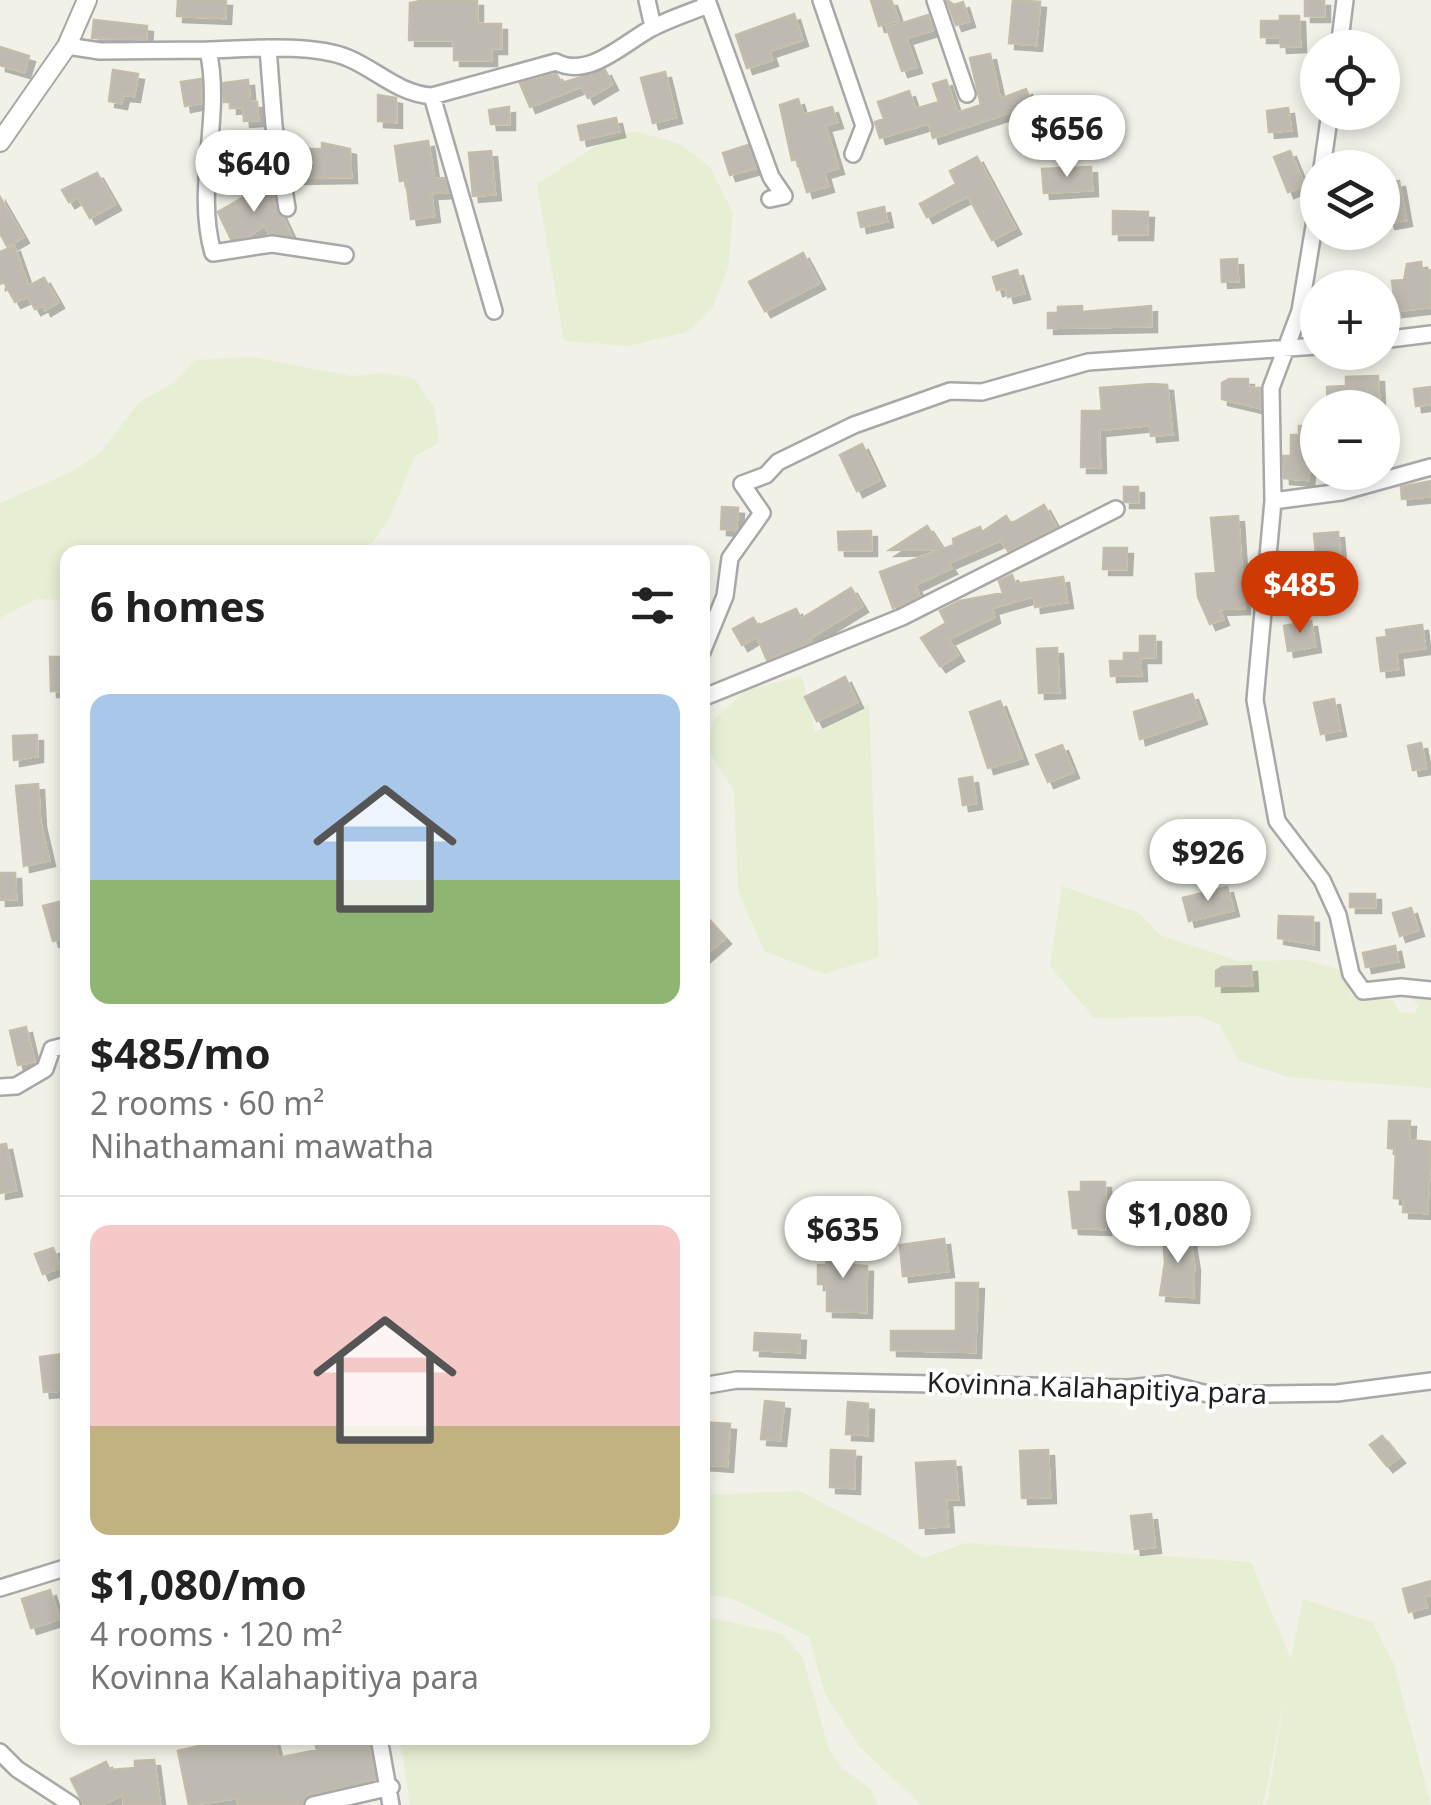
<!DOCTYPE html>
<html lang="en">
<head>
<meta charset="utf-8">
<style>
	body { margin:0; font-family:"Noto Sans",sans-serif; background:#f6f6f6; color:#222; height:100vh; display:flex; flex-direction:column; font-size:38px; white-space:nowrap }
	* { box-sizing:border-box; margin:0 }
	p { font-size:32px; color:#767676 }
	.icon { flex:none; width:55px; height:55px; fill:none; stroke:currentColor; stroke-width:2; stroke-linecap:round; stroke-linejoin:round }
	.map { position:relative; flex:1; overflow:hidden }
	.panel { position:absolute; left:60px; top:545px; width:650px; height:1200px; display:flex; flex-direction:column; background:#fff; border-radius:20px; box-shadow:0 5px 15px #0003 }
	.panel>* { flex:none }
	.tools { position:absolute; left:1300px; top:30px; display:grid; gap:20px }
	.tools a { display:grid; place-items:center; width:100px; height:100px; border-radius:50%; background:#fff; box-shadow:0 5px 15px #0003; font-size:50px }
	.price { position:absolute; translate:-50% -85px; padding:0 22px; border-radius:35px; background:#fff; color:#222; font-size:32px; line-height:65px; filter:drop-shadow(0 2px 5px #0008) }
	.price::after { content:''; position:absolute; left:50%; top:60px; width:30px; height:22px; margin-left:-15px; background:inherit; clip-path:polygon(0 0,100% 0,50% 100%) }
	.price.selected { background:#cf3903; color:#fff }
	ul { padding:0; list-style:none }
	li { display:grid; align-content:center; gap:20px; height:530px; padding:0 30px }
	li+li { border-top:2px solid #e0e0e0 }
	li span { display:grid; place-items:center; height:310px; border-radius:20px; color:#555 }
	li>.icon { margin-inline-start:auto }
	span .icon { width:180px; height:180px; fill:#fffc; stroke-width:1 }
	li b { font-size:42px }
	h2 { display:flex; justify-content:space-between; align-items:center; height:120px; padding:0 30px; font-size:42px }
	.map>svg:first-child { display:block }
	.farmland { fill:#e6efd4 }
	.building { fill:#bebab1; stroke:#c3bcaa; stroke-width:2.5; filter:url(#shadow) }
	.lines { fill:none; stroke-linecap:round; stroke-linejoin:round }
	.minor-casing { stroke:#a8a8a8; stroke-width:20 }
	.tertiary-casing { stroke:#a8a8a8; stroke-width:22 }
	.minor { stroke:#fff; stroke-width:15 }
	.tertiary { stroke:#fff; stroke-width:18 }
	.labels { text-anchor:middle; stroke-width:8; stroke-linejoin:round; paint-order:stroke }
	.street-label { font-size:28px; fill:#212121; stroke:#fff }
</style>
</head>
<body>
<div class="map">
<svg width="1431" height="1805" viewBox="0 0 1431 1805">
	<defs>
		<filter id="shadow"><feDropShadow dx="6" dy="6" stdDeviation="0" flood-color="#0004"/></filter>
	</defs>
	<rect width="100%" height="100%" fill="#f1f1e8"/>
	<path class="farmland" d="M635,131L680,144L710,167L733,213L728,268L712,309L687,332L628,346L564,341L537,184L604,141Z
		M252,357L351,376L383,373L414,378L434,407L439,443L415,456L389,519L365,552H68L67,600L37,599L0,618V503L73,471L100,453L139,402L173,383L195,360Z
		M802,676L815,732L869,704L879,957L824,974L764,951L738,891L734,791L705,745L713,721L746,690Z
		M1062,886L1139,913L1160,935L1239,961L1304,960L1341,970L1351,995L1392,1000L1400,1012L1414,1014L1419,1006L1411,997L1431,996V1088L1288,1077L1239,1061L1220,1025L1199,1016L1094,1018L1050,966Z
		M800,1491L897,1541L923,1558L966,1543L1251,1562L1291,1659L1303,1599L1372,1622L1394,1664L1431,1805H1267L1285,1696L1263,1805H921L860,1747L825,1694L809,1637L731,1598L703,1594V1495Z
		M703,1616L783,1634L803,1658L829,1749L842,1768L871,1789L878,1805H410L400,1738H702Z"/>
	<path class="building" d="M178,0H226L225,18L177,16Z
		M425,0H477V24H501V48H491V60H454V40H409L410,3Z
		M871,0H891L898,20L879,26Z
		M947,0L954,5L963,2L969,21L956,25Z
		M1013,0L1040,2L1036,45L1009,43Z
		M1305,0H1324V16H1305Z
		M794,14L802,40L769,51L772,60L747,68L736,35Z
		M928,15L933,30L906,38L916,67L902,71L887,28Z
		M1280,16H1299L1300,46L1281,47L1280,37H1261V21H1280Z
		M94,20L147,26L146,39L92,38Z
		M0,47L29,56L24,72L0,65Z
		M990,54L1000,99L1026,89L1032,105L933,138L929,123L880,138L875,122L884,119L878,102L909,91L915,109L939,102L933,84L946,80L957,113L981,105L970,58Z
		M113,70L138,74L134,96L123,95L121,103L109,101Z
		M605,70L612,84L588,98L582,86L530,107L520,83L556,74L562,83Z
		M665,72L676,117L653,123L641,78Z
		M201,79V103L185,106L181,82Z
		M248,80L250,102H257L258,120L244,121L243,107L231,108V102H224L223,83Z
		M378,95L396,98V122L378,121Z
		M798,99L803,115L832,107L837,122L825,125L838,168L824,172L828,186L807,192L797,159L792,160L780,105Z
		M509,107V124H491L489,110Z
		M1288,108L1291,130L1269,132L1267,111Z
		M616,118L619,131L581,140L578,126Z
		M428,141L434,179L444,178L448,192L431,193L434,216L411,219L406,180L400,181L395,146Z
		M322,143L350,149L351,177L294,178V168L305,161L294,162V149H322Z
		M748,145L756,168L730,175L723,153Z
		M491,151L495,194L473,196L469,153Z
		M1290,151L1304,185L1288,192L1274,157Z
		M977,157L1015,228L992,240L968,196L927,217L920,204L956,184L950,171Z
		M1091,167L1092,190L1044,193L1042,169Z
		M97,173L115,204L90,218L78,197L69,202L62,190Z
		M1399,181L1406,220L1389,223L1386,211L1382,212V184Z
		M267,184L291,236L269,233L265,225L246,237L231,239L218,212Z
		M0,197L23,237L7,246L0,233Z
		M884,207L887,221L861,227L858,213Z
		M1113,211L1148,212L1147,234H1113Z
		M14,246L28,286L44,278L58,302L45,310L43,305L35,309L28,296L15,302L4,282L0,284V252Z
		M803,253L819,283L765,311L749,282Z
		M1237,259L1238,281L1222,282L1221,260Z
		M1421,262L1422,271L1431,270V307L1396,311L1392,281L1404,280L1407,264Z
		M1017,270L1024,293L1008,297L1005,287L997,290L993,277Z
		M1082,306V312L1151,306V326L1048,328V313H1058V307Z
		M1378,376L1379,399L1349,400V407L1328,408L1327,387L1346,386V377Z
		M1229,379H1248V388H1260V408L1222,399V383Z
		M1152,384L1167,385L1172,434L1151,436L1150,425L1099,430L1100,467H1081L1082,411H1102L1100,388Z
		M1431,387V404L1416,406L1414,389Z
		M1299,426H1316L1318,435V453H1311L1308,480L1284,478L1283,456H1291V435H1299Z
		M862,444L879,480L857,491L840,455Z
		M1431,481V496L1402,499L1401,487Z
		M1124,487H1138V502H1124Z
		M1044,505L1056,527L1008,551L1001,540L948,563L951,568L915,585L919,596L893,608L880,572L954,545L953,539L980,527L982,532L1006,516L1011,524Z
		M722,507L738,508L736,530L721,529Z
		M1238,516L1244,608L1219,609L1223,619L1210,624L1198,597L1196,574L1216,573L1211,518Z
		M927,526L942,549L890,550Z
		M871,531V550H839L838,532Z
		M1338,532L1342,579L1302,583V598H1282L1280,562L1308,561L1307,554L1316,553L1314,534Z
		M1104,548H1127L1126,569H1103Z
		M1012,575L1015,584L1063,577L1067,602L1035,607L1034,596L992,608L994,617L948,639L958,655L940,666L921,638L946,623L940,611L960,601L1003,593L999,581Z
		M851,588L862,606L810,638L811,642L767,660L757,636L742,645L733,629L753,618L758,626L796,609L801,619Z
		M1311,621L1315,646L1288,651L1284,626Z
		M1422,625L1425,648L1396,652L1398,669L1381,671L1377,638L1387,637L1386,630Z
		M1140,636H1155V657H1140Z
		M1057,648L1059,692L1039,693L1037,649Z
		M1124,653H1140L1141,675L1111,676L1110,661H1124Z
		M50,657H64L65,691H51Z
		M845,677L857,702L817,721L805,697Z
		M1192,694L1201,718L1140,739L1134,712Z
		M1334,699L1340,730L1321,734L1314,703Z
		M1000,701L1022,758L988,768L970,712Z
		M37,735V756L14,760L13,736Z
		M1421,743L1426,768L1413,770L1408,746Z
		M1062,745L1073,772L1048,782L1036,755Z
		M972,777L976,803L963,805L959,779Z
		M38,784L40,821L49,860L24,866L16,786Z
		M0,873H15L16,899L0,900Z
		M1227,887L1233,910L1189,921L1183,898Z
		M1350,894H1375V907H1350Z
		M59,902L68,937L53,941L43,906Z
		M1411,908L1418,930L1400,936L1393,913Z
		M702,912L725,938L702,958Z
		M1279,916L1313,917V944L1278,938Z
		M1395,946L1398,961L1366,967L1363,953Z
		M1251,966L1252,985L1216,986V971L1222,967Z
		M26,1027L34,1061L18,1065L10,1031Z
		M1389,1121H1410L1409,1140L1431,1142L1427,1213L1403,1212L1404,1199L1394,1198L1396,1149L1388,1148Z
		M6,1144L16,1190L0,1193V1145Z
		M1081,1182H1105V1229L1073,1228L1069,1192H1081Z
		M1189,1233L1194,1265L1193,1297L1160,1295L1165,1263L1163,1236Z
		M944,1239L948,1271L903,1276L900,1245Z
		M845,1243L848,1265L867,1266L866,1312L827,1311V1284H818V1265H827L824,1246Z
		M53,1248L60,1267L43,1274L35,1254Z
		M956,1283H978L975,1352L891,1350V1331H956Z
		M755,1333L800,1335L799,1352L754,1350Z
		M63,1354L66,1390L44,1392L40,1357Z
		M765,1401L784,1403L780,1440L761,1439Z
		M848,1402L868,1404L867,1435L846,1434Z
		M702,1422L730,1424L727,1466L702,1464Z
		M1382,1436L1399,1457L1387,1466L1370,1445Z
		M831,1450L855,1451L854,1488L830,1487Z
		M1048,1450L1050,1497L1022,1498L1020,1451Z
		M955,1461L958,1499H946L948,1526L920,1528L916,1463Z
		M1151,1514L1155,1547L1135,1549L1131,1516Z
		M1431,1581V1595L1424,1596L1427,1607L1409,1612L1403,1589Z
		M50,1590L59,1619L31,1628L22,1599Z
		M215,1738H273L278,1758L317,1750L315,1743L368,1738L375,1779L310,1794L302,1805H239L237,1798L189,1805L178,1751L216,1742Z
		M154,1760L160,1805H124L123,1794L101,1805H84L71,1779L106,1762L110,1770L135,1768V1761Z"/>
	<g class="lines">
		<g class="minor-casing">
			<path id="minor" d="M647,0L653,27
				M707,0L771,177L784,196L770,199
				M821,0L864,126L853,154
				M935,0L967,94
				M67,46L100,51L208,50C223,117 194,186 213,253L272,244L345,255
				M268,48L274,126L287,208
				M1339,48L1345,0
				M208,50C247,49 312,43 348,58C377,70 399,94 432,96L556,62C588,79 623,44 650,29C667,20 685,14 703,7L706,0
				M432,96L494,311
				M1322,168L1330,112
				M1318,202L1300,311L1271,388L1273,501L1255,700L1277,821L1322,880L1338,915L1351,974L1363,991L1401,987L1431,990
				M1382,340L1431,334
				M1273,501L1341,492L1431,467
				M702,652L725,596L730,558L762,513L742,484L766,475L778,462L854,425L950,391L982,392L1088,362L1318,346
				M702,698L902,617L1116,509
				M0,1087L16,1086L45,1069L52,1049L68,1045
				M702,1386L737,1380L1128,1388L1167,1384L1212,1395L1337,1393L1431,1381
				M0,1588L68,1567
				M379,1738L391,1805
				M0,1752L17,1769L72,1805
				M313,1805L391,1787"/>
		</g>
		<g class="tertiary-casing">
			<path id="tertiary" d="M0,142L67,46L87,0"/>
		</g>
		<use href="#minor" class="minor"/>
		<use href="#tertiary" class="tertiary"/>
	</g>
	<g class="labels">
		<g class="street-label">
			<text transform="translate(1097 1388) rotate(2)" y="10">Kovinna Kalahapitiya para</text>
		</g>
	</g>
</svg>
<div class="tools">
<a><svg class="icon" aria-label="locate" viewBox="0 0 24 24"><circle cx="12" cy="12" r="6"/><path d="M12 2v4M12 18v4M2 12h4M18 12h4"/></svg></a>
<a><svg class="icon" aria-label="layers" viewBox="0 0 24 24"><path d="M12 4l9 5-9 5-9-5zM3 14l9 5 9-5"/></svg></a>
<a>+</a>
<a>−</a>
</div>
<b class="price" style="left:1067px;top:180px">$656</b>
<b class="price" style="left:254px;top:215px">$640</b>
<b class="price selected" style="left:1300px;top:636px">$485</b>
<b class="price" style="left:1208px;top:904px">$926</b>
<b class="price" style="left:1178px;top:1266px">$1,080</b>
<b class="price" style="left:843px;top:1281px">$635</b>
<section class="panel">
<h2>6 homes<svg class="icon" aria-label="filters" viewBox="0 0 24 24"><path d="M4 7h16M4 17h16"/><circle cx="9" cy="7" r="2"/><circle cx="15" cy="17" r="2"/></svg></h2>
<ul>
<li><span style="background:linear-gradient(#a9c7e8 60%,#8fb573 0)"><svg class="icon" aria-label="home" viewBox="0 0 24 24"><path d="M3 11l9-7 9 7M6 9v11h12V9"/></svg></span><div><b>$485/mo</b><p>2 rooms · 60 m²</p><p>Nihathamani mawatha</p></div></li>
<li><span style="background:linear-gradient(#f6c9c9 65%,#c2b280 0)"><svg class="icon" aria-label="home" viewBox="0 0 24 24"><path d="M3 11l9-7 9 7M6 9v11h12V9"/></svg></span><div><b>$1,080/mo</b><p>4 rooms · 120 m²</p><p>Kovinna Kalahapitiya para</p></div></li>
</ul>
</section>
</div>
</body>
</html>
